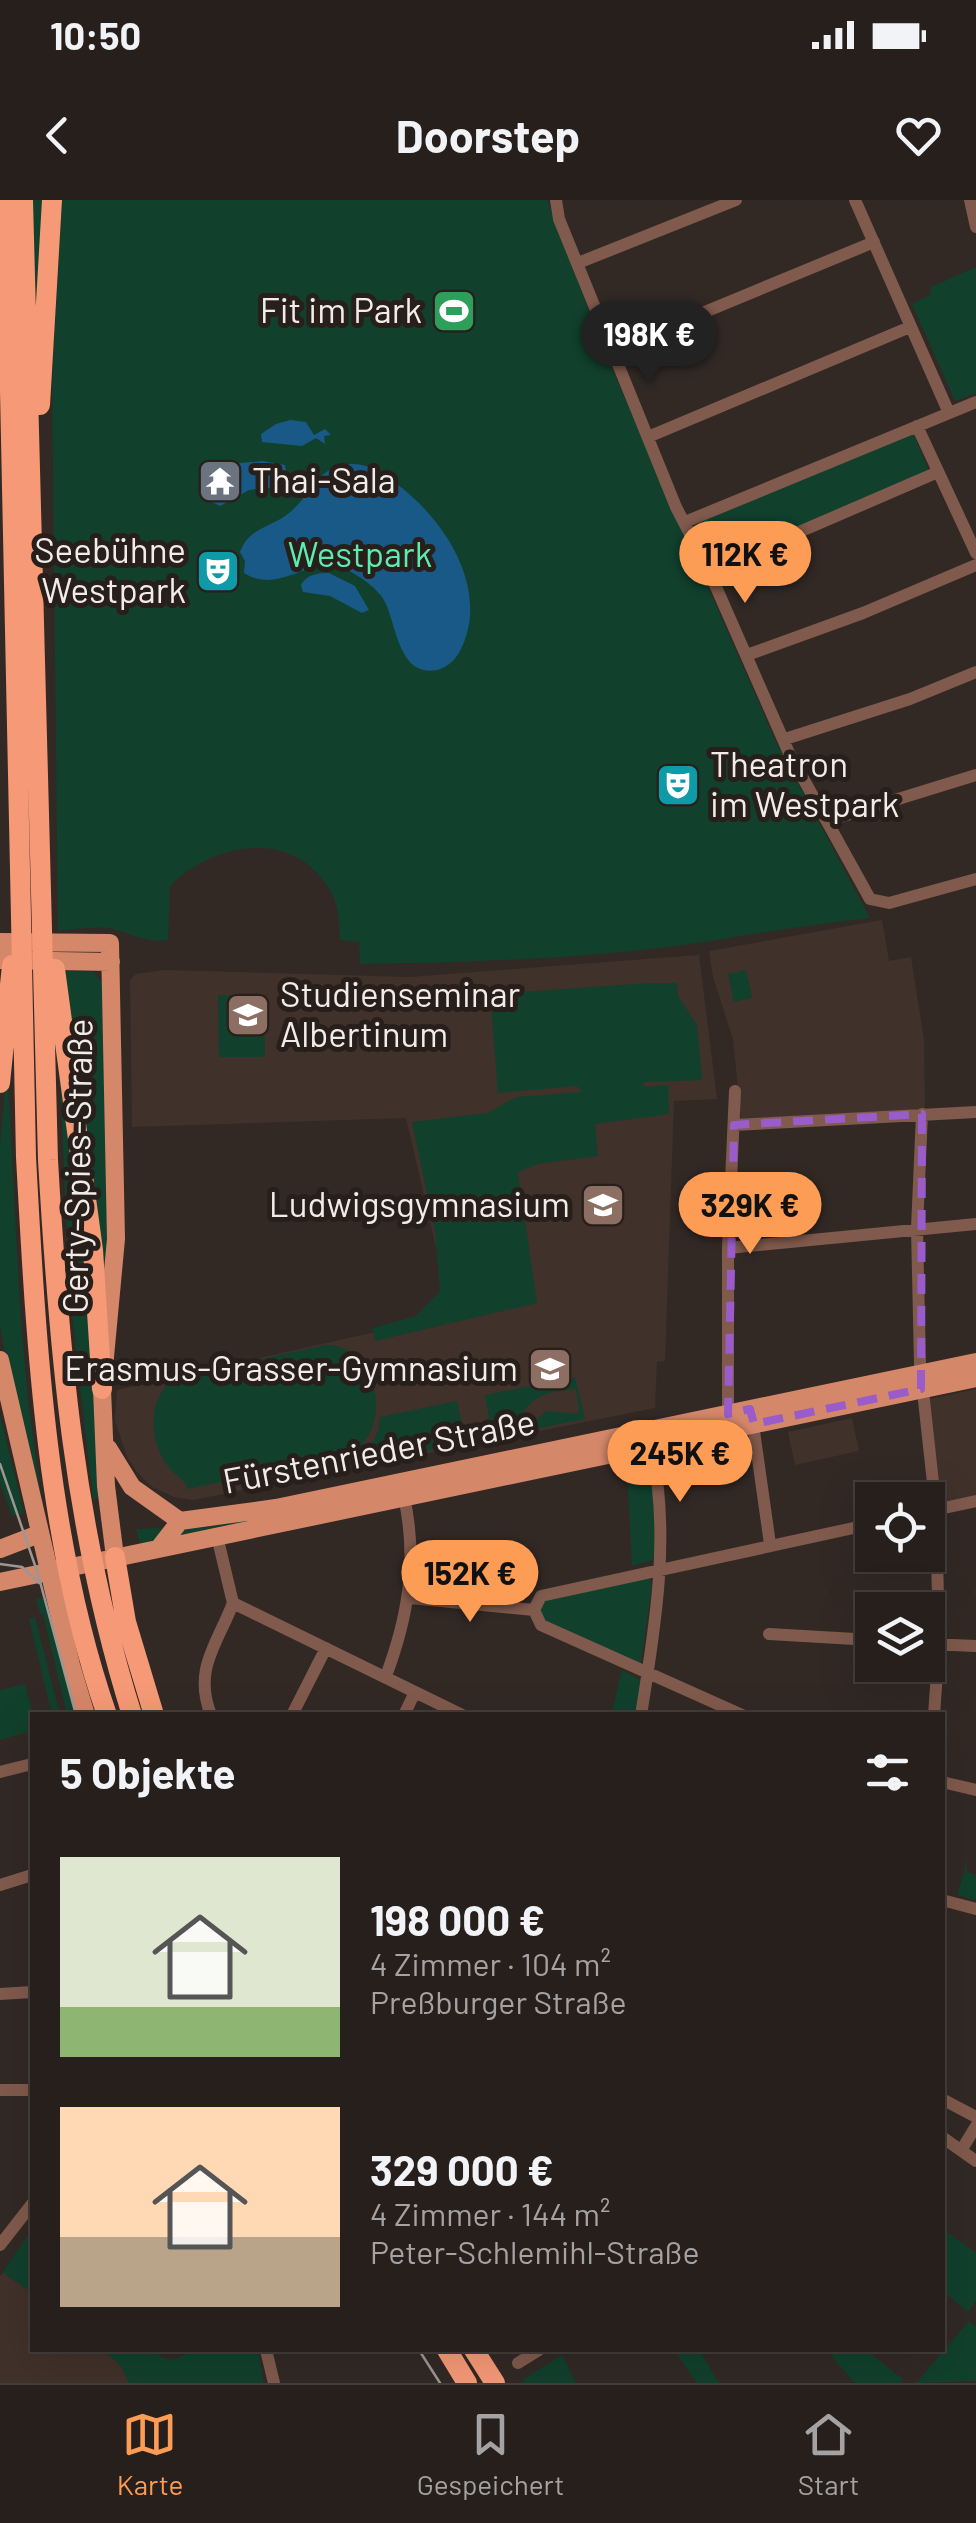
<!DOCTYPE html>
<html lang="de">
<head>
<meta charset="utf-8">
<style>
	body { margin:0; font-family:Barlow,sans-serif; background:#322c29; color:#f1f3f6; height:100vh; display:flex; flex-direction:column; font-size:38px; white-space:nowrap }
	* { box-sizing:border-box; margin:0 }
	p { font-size:32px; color:#a4a2a3 }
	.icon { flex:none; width:55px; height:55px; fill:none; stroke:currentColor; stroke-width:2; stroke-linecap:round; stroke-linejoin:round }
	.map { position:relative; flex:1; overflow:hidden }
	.drawer { position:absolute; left:30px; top:1512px; width:915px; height:640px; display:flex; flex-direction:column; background:#261f1c; border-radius:0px; box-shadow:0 10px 40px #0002,0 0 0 2px #423d3b }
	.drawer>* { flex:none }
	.fabs { position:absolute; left:855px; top:1282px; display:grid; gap:20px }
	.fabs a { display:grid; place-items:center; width:90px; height:90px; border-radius:0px; background:#261f1c; box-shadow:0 10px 40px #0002,0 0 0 2px #423d3b; font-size:50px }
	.price { position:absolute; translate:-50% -85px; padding:0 22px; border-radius:35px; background:#fd9c55; color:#111; font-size:32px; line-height:65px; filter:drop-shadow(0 2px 5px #0008) }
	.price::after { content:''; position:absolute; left:50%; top:60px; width:30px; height:22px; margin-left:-15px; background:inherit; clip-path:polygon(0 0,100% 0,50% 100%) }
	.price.selected { background:#222; color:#fff }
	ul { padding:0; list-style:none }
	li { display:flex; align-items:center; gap:30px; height:250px; padding:0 30px }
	li span { display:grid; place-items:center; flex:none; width:280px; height:200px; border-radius:0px; color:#555 }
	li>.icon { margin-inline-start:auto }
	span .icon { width:120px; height:120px; fill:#fffc; stroke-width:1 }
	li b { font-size:42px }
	h2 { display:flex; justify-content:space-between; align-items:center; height:120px; padding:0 30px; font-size:42px }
	.status { display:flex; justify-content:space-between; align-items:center; height:70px; padding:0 50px; background:#261f1c; direction:ltr }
	.status svg { height:28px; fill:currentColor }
	header { display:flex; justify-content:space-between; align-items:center; height:130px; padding:0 30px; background:#261f1c; font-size:45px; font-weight:700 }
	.menu { display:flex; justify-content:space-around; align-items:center; height:140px; border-top:2px solid #423d3b; background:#261f1c; font-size:28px; color:#a4a2a3 }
	.menu a { display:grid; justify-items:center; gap:5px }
	.menu .selected { color:#fd9c55 }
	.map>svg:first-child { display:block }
	.built { fill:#40312a }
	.green { fill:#11402d; fill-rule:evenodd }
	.water { fill:#195987 }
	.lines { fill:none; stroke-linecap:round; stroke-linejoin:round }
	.minor { stroke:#805a4c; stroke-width:12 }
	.major { stroke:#d5876a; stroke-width:18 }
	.highway { stroke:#f69976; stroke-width:20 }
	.tram { stroke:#9d9693; stroke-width:2.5 }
	.marked { fill:none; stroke:#995cca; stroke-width:8; stroke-dasharray:20 12; stroke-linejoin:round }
	.labels { text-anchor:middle; stroke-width:10; stroke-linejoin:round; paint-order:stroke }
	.poi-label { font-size:35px; fill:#f2ece9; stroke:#281f1b; text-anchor:end }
	.park-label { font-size:35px; fill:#5cecaf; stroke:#281f1b }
	.street-label { font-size:35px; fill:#f2ece9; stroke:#281f1b }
</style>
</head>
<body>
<div class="status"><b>10:50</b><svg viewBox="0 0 49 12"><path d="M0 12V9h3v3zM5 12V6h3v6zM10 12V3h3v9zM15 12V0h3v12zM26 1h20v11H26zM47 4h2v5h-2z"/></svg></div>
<header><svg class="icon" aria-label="back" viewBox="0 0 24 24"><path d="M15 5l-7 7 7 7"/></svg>Doorstep<svg class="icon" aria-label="heart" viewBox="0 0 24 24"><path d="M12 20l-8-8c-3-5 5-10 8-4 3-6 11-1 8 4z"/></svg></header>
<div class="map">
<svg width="976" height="2183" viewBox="0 0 976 2183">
	<rect width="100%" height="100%" fill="#322925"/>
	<path class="built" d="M882,720L889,761L911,757L924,840L925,909L741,919L733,839L713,777L709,751Z
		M699,755L717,899L674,901L665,1161L657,1162L655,1208L193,1300L174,1297L152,1287L137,1272L127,1257L115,1220L117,1190L415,1123L446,1090L406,918L132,927L130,780L136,774L165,770L409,777Z
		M976,1189V1299L940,1307L926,1200Z
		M852,1218L859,1251L795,1265L788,1232Z
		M3,2072L32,2093V2150H103L121,2166L129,2183H0V2076Z"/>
	<path class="green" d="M32,0H43L39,102H35Z
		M62,0H547L605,153L776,542L870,718C814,724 759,733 703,742C590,759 474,762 360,764L359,742L340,740C339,725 339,707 332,694C297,629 220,640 174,682L170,687L168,740C147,744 129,732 109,728C97,726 73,730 58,730L52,180Z
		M976,67V193L955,201L912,104L930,95L931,87Z
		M913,232L929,272L716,363L708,361L693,334L697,323Z
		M746,770L752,798L734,802L728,774Z
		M64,771L94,772L103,784L110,1002L105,1105L97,1003Z
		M651,783H677L678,796L697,825L702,880L644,882L643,887L668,885L669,914L595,924L598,956L538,964L518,972L537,1103L375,1141L372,1128L416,1116L440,1091L435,1031L412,922L487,913L517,897L582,892L577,886L498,893L490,794Z
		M218,795H264L265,857H219Z
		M59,853L86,1035L100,1298L93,1299L69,1088Z
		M7,863L20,1110L28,1200L43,1310L13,1206L0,1124V946Z
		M325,1145C373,1143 391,1214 362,1244L363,1252L188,1289C184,1278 174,1275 167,1265C154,1248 150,1221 157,1201C161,1192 166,1188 167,1180Z
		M575,1177L585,1219L349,1266V1260C371,1251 378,1240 380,1217L457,1201L462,1224L477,1227L489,1218L485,1195ZM576,1189L579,1211L577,1214L547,1211L535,1221L520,1222C527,1195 552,1191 576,1189Z
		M0,1216L24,1313L12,1316L0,1283Z
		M649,1265L652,1267L655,1355L653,1360L632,1366L627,1269Z
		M250,1319L251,1323L141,1346L136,1329L211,1327Z
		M649,1378L652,1386L641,1462H634L544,1422L539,1409L544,1399Z
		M46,1397L80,1515H67L43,1414H40L36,1399Z
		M35,1417L60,1515H52L29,1419Z
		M622,1470L642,1481L637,1515H611Z
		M25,1484L33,1515L32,1531L0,1540V1490Z
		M967,1661V1672L976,1675V1700L957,1695Z
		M32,2029V2093L3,2072Z
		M943,2029L976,2053V2101L968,2112L943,2091Z
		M969,2121L976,2127V2181L916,2183Z
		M103,2150H154L161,2157L173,2160L195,2150H258L264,2183H129L121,2166Z
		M674,2150H699L719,2183H697Z
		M835,2150H866L904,2180L901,2183H855L831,2156Z
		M562,2155L576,2183H524L522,2180Z"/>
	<path class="water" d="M290,220L306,222L314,235L325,229L331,235L324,236L325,244L316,238L302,246L262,242L261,234L276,224Z
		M262,261L285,265L287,276L280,287L249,290L220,306L210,301L208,276C222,261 242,264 262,261Z
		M350,264C369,263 384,274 398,285C446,321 491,391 460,451C455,460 448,467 437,470C396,478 397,418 382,397C373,385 359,376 346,369C311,353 280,396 244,373L245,361L240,352C249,327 271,328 289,313C314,293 312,269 350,264Z
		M329,373L355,386L369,410L362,413L330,396L303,392L301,385C307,374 318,373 329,373Z"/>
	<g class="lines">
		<path class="minor" d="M556,0L559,19L676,307L709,371L789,553L870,699L889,703L976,679
			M855,0L949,213
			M970,0L976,27
			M578,63L736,0
			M613,150L874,42
			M917,226L976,353
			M648,237L910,127
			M685,322L976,202
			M709,371L938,272
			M747,455L863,413L976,365
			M785,539L910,499L976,472
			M827,621L976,575
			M922,914L917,1028L920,1164L936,1310L939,1445L934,1515
			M734,925L976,912
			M728,1048L976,1024
			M752,1217L770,1344
			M728,1222V1048L735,891
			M930,1311L976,1301
			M217,1336L233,1403
			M410,1398L534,1410
			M233,1403L462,1515
			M534,1410L541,1396L872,1324
			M534,1410L541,1425L742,1515
			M769,1434L872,1440
			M928,1444L976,1446
			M386,1476C408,1417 418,1360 404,1297
			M211,1515C193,1469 217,1445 233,1403
			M292,1515L326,1448
			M404,1515L415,1492
			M641,1515C655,1429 671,1332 651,1246
			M0,1572L32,1564
			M942,1582L976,1590
			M0,1685L32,1675
			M942,1700L976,1709
			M0,1794L32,1792
			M0,1890H32
			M942,1899L976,1917
			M942,1937L976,1961
			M962,1949L976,1926
			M0,2045L32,2004
			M266,2150L274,2183
			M518,2163L539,2150"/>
		<path class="major" d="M0,742L110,743L116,1039L102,1189L106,1286L115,1357
			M0,760L111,762
			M0,1160L71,1465L86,1515
			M108,1248L132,1287L180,1321
			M159,1348L180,1321L276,1308L976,1162
			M0,1349L39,1334
			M0,1382L976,1178"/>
		<path class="highway" d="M6,0L26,957C36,1141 46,1340 107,1515
			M23,0L48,960C59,1152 74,1330 132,1515
			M40,205L52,0
			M55,769L93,1050L102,1189
			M0,883L12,765
			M115,1357L126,1422L154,1515
			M447,2150L467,2183
			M474,2150L495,2183"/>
		<path class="tram" d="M0,1264L38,1374L76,1515
			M0,1364L22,1367L39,1383
			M419,2150L440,2183"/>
	</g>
	<path class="marked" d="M922,914L921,1189L754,1224L750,1209L728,1214L734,925Z"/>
	<defs>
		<g id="stadium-square" transform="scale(2.25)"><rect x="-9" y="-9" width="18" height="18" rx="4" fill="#2e9e5b" stroke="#281f1b"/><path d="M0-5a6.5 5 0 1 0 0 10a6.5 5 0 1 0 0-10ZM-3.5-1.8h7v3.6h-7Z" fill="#fff"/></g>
		<g id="temple-square" transform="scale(2.25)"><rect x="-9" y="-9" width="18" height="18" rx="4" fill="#6b7280" stroke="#281f1b"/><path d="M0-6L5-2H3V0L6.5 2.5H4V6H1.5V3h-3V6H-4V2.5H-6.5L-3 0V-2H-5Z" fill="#fff"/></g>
		<g id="theatre-square" transform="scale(2.25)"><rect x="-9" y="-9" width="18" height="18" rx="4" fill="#0f9aa8" stroke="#281f1b"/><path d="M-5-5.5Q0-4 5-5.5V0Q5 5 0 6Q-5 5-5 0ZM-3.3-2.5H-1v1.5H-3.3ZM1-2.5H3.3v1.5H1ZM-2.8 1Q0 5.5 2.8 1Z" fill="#fff"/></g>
		<g id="school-square" transform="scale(2.25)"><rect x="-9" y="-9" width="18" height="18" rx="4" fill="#8d6e63" stroke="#281f1b"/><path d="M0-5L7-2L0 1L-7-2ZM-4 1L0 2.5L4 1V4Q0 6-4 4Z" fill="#fff"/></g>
	</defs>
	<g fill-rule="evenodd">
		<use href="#stadium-square" x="454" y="111"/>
		<use href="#temple-square" x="220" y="281"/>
		<use href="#theatre-square" x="218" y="371"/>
		<use href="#theatre-square" x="678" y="585"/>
		<use href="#school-square" x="248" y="815"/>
		<use href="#school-square" x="603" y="1005"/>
		<use href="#school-square" x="550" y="1169"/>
	</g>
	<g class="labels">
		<g class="poi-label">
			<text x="422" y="123">Fit im Park</text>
			<text x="252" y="293" text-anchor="start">Thai-Sala</text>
			<text x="186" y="363">Seebühne<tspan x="186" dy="40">Westpark</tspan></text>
			<text x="710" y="577" text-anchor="start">Theatron<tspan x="710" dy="40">im Westpark</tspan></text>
			<text x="280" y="807" text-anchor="start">Studienseminar<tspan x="280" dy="40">Albertinum</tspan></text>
			<text x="570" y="1017">Ludwigsgymnasium</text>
			<text x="518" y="1181">Erasmus-Grasser-Gymnasium</text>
		</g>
		<g class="park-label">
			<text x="360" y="367">Westpark</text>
		</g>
		<g class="street-label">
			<text transform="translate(78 966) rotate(-89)" y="12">Gerty-Spies-Straße</text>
			<text transform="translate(379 1252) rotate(-11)" y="12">Fürstenrieder Straße</text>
		</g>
	</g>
</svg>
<div class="fabs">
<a><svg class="icon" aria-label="locate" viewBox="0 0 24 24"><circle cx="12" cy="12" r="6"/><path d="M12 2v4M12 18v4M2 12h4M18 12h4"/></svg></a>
<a><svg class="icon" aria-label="layers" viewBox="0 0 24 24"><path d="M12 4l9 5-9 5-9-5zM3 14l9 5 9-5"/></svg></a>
</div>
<b class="price selected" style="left:649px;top:186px">198K €</b>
<b class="price" style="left:745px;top:406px">112K €</b>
<b class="price" style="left:750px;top:1057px">329K €</b>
<b class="price" style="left:680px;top:1305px">245K €</b>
<b class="price" style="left:470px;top:1425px">152K €</b>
<section class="drawer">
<h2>5 Objekte<svg class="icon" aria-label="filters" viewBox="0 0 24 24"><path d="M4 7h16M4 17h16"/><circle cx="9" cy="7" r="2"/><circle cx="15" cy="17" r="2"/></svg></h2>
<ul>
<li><span style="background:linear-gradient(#dfe7d0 75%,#8fb573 0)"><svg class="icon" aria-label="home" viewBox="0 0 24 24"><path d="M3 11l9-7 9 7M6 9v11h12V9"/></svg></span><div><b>198 000 €</b><p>4 Zimmer · 104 m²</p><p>Preßburger Straße</p></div></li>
<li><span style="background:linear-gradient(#ffd9b3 65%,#b9a48a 0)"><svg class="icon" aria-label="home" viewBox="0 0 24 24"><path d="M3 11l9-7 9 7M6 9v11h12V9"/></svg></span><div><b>329 000 €</b><p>4 Zimmer · 144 m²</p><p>Peter-Schlemihl-Straße</p></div></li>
</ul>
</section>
</div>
<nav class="menu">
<a class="selected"><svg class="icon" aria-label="map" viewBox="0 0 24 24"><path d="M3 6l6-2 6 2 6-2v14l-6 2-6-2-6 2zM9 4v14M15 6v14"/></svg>Karte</a>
<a><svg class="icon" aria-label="saved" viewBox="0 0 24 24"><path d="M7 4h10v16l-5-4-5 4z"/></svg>Gespeichert</a>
<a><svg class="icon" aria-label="home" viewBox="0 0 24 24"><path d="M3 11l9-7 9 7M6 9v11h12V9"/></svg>Start</a>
</nav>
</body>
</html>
